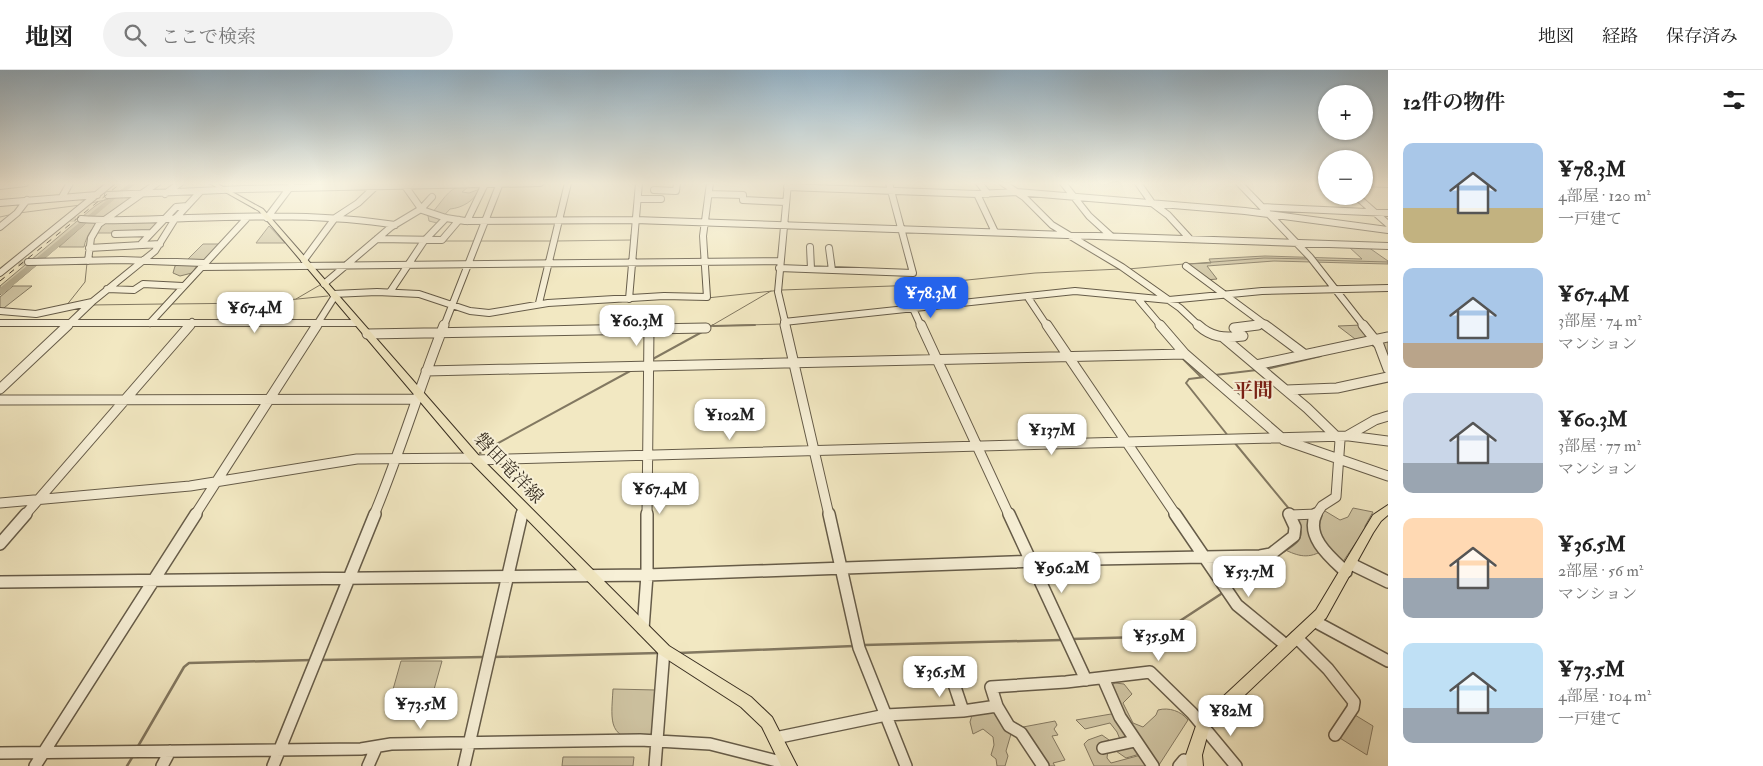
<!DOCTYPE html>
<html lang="ja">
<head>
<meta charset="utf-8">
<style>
	body { margin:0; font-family:"IM FELL Double Pica","Noto Serif JP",serif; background:#f2f2f2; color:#222; height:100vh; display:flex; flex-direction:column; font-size:19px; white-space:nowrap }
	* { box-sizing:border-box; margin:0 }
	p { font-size:16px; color:#767676 }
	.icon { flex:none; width:28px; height:28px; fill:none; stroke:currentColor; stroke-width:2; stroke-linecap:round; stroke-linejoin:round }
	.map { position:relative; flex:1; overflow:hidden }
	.drawer { display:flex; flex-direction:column; background:#fff; width:375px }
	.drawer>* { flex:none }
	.tools { position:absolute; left:1318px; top:15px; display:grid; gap:10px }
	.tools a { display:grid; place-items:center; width:55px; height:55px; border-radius:50%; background:#fff; box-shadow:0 1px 4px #0004; font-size:25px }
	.price { position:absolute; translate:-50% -42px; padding:0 11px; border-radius:10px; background:#fff; color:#222; font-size:16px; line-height:32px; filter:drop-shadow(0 1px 2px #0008) }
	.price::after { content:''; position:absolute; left:50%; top:30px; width:15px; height:11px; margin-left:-8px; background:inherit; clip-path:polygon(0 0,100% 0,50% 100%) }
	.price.selected { background:#2563eb; color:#fff }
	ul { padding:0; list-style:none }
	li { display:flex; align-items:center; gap:15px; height:125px; padding:0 15px }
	li span { display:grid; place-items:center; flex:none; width:140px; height:100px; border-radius:10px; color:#555 }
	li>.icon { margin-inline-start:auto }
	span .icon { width:60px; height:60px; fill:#fffc; stroke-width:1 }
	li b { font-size:21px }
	h2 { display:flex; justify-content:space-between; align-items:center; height:60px; padding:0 15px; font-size:21px }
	header { display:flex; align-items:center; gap:30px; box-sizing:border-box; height:70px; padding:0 25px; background:#fff; border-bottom:1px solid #e0e0e0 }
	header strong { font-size:24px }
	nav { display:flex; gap:28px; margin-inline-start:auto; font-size:18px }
	.search { width:350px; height:45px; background:#f2f2f2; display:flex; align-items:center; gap:12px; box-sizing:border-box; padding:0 18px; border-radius:28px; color:#767676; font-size:19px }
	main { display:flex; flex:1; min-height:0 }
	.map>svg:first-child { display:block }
	.green { fill:#d2c8a7; stroke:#857b64 }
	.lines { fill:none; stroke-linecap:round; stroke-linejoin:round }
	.stream-far2 { stroke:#827861; stroke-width:1 }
	.stream-far1 { stroke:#827861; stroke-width:2 }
	.stream { stroke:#827861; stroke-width:2.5 }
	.river { fill:#b3a98b; fill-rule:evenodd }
	.minor-tunnel { stroke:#cdc3a2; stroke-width:6; stroke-dasharray:6 3; stroke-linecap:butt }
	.minor-far2-casing { stroke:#665c49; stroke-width:8 }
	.minor-far1-casing { stroke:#665c49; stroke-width:11 }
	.minor-casing { stroke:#665c49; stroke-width:14 }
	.major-casing { stroke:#382e21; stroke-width:2 }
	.minor-far2 { stroke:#f7f0d7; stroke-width:6 }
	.minor-far1 { stroke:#f7f0d7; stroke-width:9 }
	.minor { stroke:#f7f0d7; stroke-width:11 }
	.major { fill:#f2e8c2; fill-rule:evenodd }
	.rail { stroke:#382e21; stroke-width:1; stroke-dasharray:6 6; stroke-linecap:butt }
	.labels { text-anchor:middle; stroke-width:4; stroke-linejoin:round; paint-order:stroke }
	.street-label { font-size:18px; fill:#382e21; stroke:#f7f0d7 }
	.quarter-label { font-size:20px; font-weight:bold; fill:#7a1f14; stroke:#f7f0d7 }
</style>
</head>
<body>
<header>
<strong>地図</strong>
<div class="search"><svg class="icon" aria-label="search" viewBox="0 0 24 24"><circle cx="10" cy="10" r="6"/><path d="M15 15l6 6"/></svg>ここで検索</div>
<nav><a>地図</a><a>経路</a><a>保存済み</a></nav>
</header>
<main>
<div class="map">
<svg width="1388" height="696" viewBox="0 0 1388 696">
	<rect width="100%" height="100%" fill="#f2e8c2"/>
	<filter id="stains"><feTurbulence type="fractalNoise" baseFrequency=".004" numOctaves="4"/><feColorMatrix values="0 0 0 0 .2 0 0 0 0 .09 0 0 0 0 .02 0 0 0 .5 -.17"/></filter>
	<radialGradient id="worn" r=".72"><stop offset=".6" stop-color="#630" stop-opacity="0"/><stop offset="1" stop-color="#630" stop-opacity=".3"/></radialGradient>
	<path class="green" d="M457,117H468L462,122L469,123L480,119C474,131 462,138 450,139L437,153L429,151L428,146C439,138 444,123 457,117Z
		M109,127L132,128C113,141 89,152 84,177H59L86,153C57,177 30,202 0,225V216L95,136Z
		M162,149L149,163H96L101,151Z
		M269,156L285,173H256Z
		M203,174H223L204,193L198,194L192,203L180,206L173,203L175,196L184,193Z
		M1348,176L1368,177L1388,191V194L1274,191L1207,196L1217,209L1206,210L1187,194L1211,193L1209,189L1265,186L1362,189Z
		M13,216H32L0,241V227Z
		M1362,255L1373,270L1388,268V284L1363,271L1359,272L1338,256Z
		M1320,438L1340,450L1348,447L1353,438L1373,442L1365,456L1366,465L1357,471L1342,493L1322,481C1306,490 1296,485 1281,478L1295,462L1290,446Z
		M401,591H442L433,623H392Z
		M1115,613L1124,614L1132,624L1123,633L1133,653L1143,657L1156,645L1158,640C1169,637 1181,641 1188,650L1159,695L1138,670L1109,616Z
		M613,619L656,620L659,641L649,671C607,670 611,653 613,619Z
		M997,642L1011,664L1006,681L1008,686L1005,696H997L996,689L991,685L994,675L993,667L983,659L973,664L970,652L972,645Z
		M1350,642L1373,656L1367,685L1335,665Z
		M1117,643L1140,684L1126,688L1113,679L1122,674L1117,662L1110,653L1085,659L1076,650Z
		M1009,649L1023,657L1055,651L1057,655L1054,659L1058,665L1052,666L1065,690L1053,693L1055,696H1046L1009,656Z
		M1102,665L1109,670L1107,688L1111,693L1141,685L1149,696H1094L1084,674L1088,670Z
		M563,687H634L633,696H562Z"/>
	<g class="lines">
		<path class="stream-far2" d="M91,133L115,128
			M19,143L81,135
			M0,147L9,145
			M443,171H551
			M556,171L631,170V165
			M1315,190L1388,192
			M1188,194L1264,188L1308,189
			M1128,199L1184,194
			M707,228L782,220L919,215L1035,203L1121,199
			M296,229L320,215
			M171,234L257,233L328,226
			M91,235L164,234
			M66,236L85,212L87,193
			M711,256L771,221
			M713,256L783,254"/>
		<path class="stream-far1" d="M713,256L755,255
			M708,258L713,255
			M1182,288L1201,307
			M651,290L702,262
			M1267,299L1321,286
			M1215,305L1257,300
			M1205,307L1189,309L1186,313L1229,367
			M1234,372L1290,440
			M480,383L632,300"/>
		<path class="stream" d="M1281,483C1290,477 1303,472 1300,459
			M1230,518L1273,488
			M1071,569L1141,567L1163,562L1224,522
			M864,575L1061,570
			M679,583L854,576
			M494,587L659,583
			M321,590L484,587
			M137,678L184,597L189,593L312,590
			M127,696L133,686"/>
		<path class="river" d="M130,113H137L122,124H118V122Z
			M112,126L117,127L3,224H0V218Z"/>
		<path class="minor-tunnel" d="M70,149H81
			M18,193L28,192"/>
		<g class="minor-far2-casing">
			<path id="minor-far2" d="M979,113L988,124
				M1003,113L1024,127L1052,155L1122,197L1180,238L1199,256
				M1063,113L1089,146L1111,166
				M1138,113L1152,133L1168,145L1190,169
				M1239,113L1310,187L1364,256
				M1364,113L1388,114
				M0,116L25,113
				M405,116L422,140L446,148L465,151L635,150L1388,176
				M787,117L977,124L1017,122L1245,141L1388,160
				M654,120L676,121L677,113
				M165,124L180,113
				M709,124L743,125V130L786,132
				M977,124L995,162
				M108,125L244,119L540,113
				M1356,126L1388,154
				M62,127L70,113
				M638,129H661
				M0,133L97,125
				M1262,137L1388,143
				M267,148L291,116
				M81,149C117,152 153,149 188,148C257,146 328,144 395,155
				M467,151L485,114
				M0,157L17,143L27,130
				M115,164L151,163
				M377,169L442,170L459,150
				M141,174L176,137L187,136
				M810,177L811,199
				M89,178L160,174
				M829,178L832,200
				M304,190L335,148L358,133L376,116
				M88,191L91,168L99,154L157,113
				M28,192L122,190L204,193
				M1186,196L1267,256
				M201,197L780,191
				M779,198L913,203L889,113
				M0,203L111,113
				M324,214L391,157L421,139L432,127
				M107,219L134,220L143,214L183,216
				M904,219L921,256
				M390,222L424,171L446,148
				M333,224L377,222L419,224L470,241L489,243L548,233L664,226L707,227L703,166L710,113
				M629,229L639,113
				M1029,229L1047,256
				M1139,230L1161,256
				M539,233L568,113
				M0,241L36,244L92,232
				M784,252L1075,221L1169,230L1262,221L1388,218
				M0,253H357
				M150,253L246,149
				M67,256L92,232L155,181L175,149L200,122
				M188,256L192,252
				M316,256L335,226
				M444,256L500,113
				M786,256L778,222L788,113
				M1249,256L1264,254"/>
		</g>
		<g class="minor-far1-casing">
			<path id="minor-far1" d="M785,255L829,445
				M921,255L1009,445
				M1047,255L1176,445
				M1160,255L1185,284L1284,370L1388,406
				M1198,255C1212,268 1224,268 1243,266L1234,258L1258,255
				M1265,255L1304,284
				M1363,255L1379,275L1388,299
				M367,264L706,258
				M1224,268L1307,338L1340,370L1336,427L1322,436L1316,445
				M1256,295L1388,267
				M426,301L1185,284
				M0,319L68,255
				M1286,320L1337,318L1388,307
				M0,330L415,329
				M1349,366L1388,371
				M476,390L1347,366L1375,350L1388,346
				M0,433L190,416L357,389L473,388
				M25,445L190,255
				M195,445L317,255
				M374,445C400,383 419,318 444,255
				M521,445L523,438
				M647,445L649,259
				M1290,445L1317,444"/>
		</g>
		<g class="minor-casing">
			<path id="minor" d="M829,444L859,578L906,696
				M1009,444L1086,610
				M1175,444L1237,535L1287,576
				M1316,444C1305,467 1331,488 1346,502
				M0,474L26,444
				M1351,494L1388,512
				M0,512L647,505L1094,489L1260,486L1271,484L1294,466L1295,457L1289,444
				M1314,551L1388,591
				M643,559L647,505V444
				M1296,567L1328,599L1354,632L1353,638L1335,665
				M1103,608L1120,647L1153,696
				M953,611L963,641
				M775,668L886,645L963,641L997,636
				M1103,678L1135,671
				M0,683L361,679L391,674L640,670L710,674L789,694
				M35,696L196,444
				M162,696L170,681
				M273,696L375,444
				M368,696L376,678
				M464,696L522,444
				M655,696L664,580
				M1043,696L1021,663L1009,656L997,636L991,617L1066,612L1150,602L1192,643L1236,696
				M1179,696L1184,690L1195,694"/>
		</g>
		<g class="major-casing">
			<path id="major" d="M209,113H216L263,139L480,387L669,576L751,627L772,647L797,696H781L762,657L741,637L659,584L472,393L259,141Z
				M1388,435V445L1381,451L1373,463L1326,548L1209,659L1202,685L1203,696H1187L1186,685L1198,650L1316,540L1373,445Z"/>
		</g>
		<use href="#minor-far2" class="minor-far2"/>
		<use href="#minor-far1" class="minor-far1"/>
		<use href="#minor" class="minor"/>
		<use href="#major" class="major"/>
		<path class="rail" d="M0,211L121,113"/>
	</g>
	<linearGradient id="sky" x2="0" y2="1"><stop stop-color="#93b0c3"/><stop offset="0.54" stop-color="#f9f5e4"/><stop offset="1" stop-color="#f9f5e4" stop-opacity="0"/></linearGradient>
	<rect width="1388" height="210" fill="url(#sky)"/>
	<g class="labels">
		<g class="street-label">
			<text transform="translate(509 398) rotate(46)" y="6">磐田竜洋線</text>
		</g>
		<g class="quarter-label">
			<text x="1253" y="327">平間</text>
		</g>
	</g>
	<rect width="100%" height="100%" filter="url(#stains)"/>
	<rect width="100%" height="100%" fill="url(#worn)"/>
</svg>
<div class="tools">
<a>+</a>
<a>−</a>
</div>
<b class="price selected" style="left:931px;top:249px">¥78.3M</b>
<b class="price" style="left:255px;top:264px">¥67.4M</b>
<b class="price" style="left:637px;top:277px">¥60.3M</b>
<b class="price" style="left:730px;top:371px">¥102M</b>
<b class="price" style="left:1052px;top:386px">¥137M</b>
<b class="price" style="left:660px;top:445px">¥67.4M</b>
<b class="price" style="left:1062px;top:524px">¥96.2M</b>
<b class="price" style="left:1249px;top:528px">¥53.7M</b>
<b class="price" style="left:1159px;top:592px">¥35.9M</b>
<b class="price" style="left:940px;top:628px">¥36.5M</b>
<b class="price" style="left:421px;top:660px">¥73.5M</b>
<b class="price" style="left:1231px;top:667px">¥82M</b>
</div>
<section class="drawer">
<h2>12件の物件<svg class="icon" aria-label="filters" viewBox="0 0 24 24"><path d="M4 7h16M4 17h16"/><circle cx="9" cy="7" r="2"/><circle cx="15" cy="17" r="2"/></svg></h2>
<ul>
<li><span style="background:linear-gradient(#a9c7e8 65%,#c2b280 0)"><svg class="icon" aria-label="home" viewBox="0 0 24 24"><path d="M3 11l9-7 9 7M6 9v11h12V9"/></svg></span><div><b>¥78.3M</b><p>4部屋 · 120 m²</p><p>一戸建て</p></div></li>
<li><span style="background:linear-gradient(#a9c7e8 75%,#b9a48a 0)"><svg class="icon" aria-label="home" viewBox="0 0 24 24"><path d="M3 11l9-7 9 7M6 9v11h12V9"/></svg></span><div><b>¥67.4M</b><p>3部屋 · 74 m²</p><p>マンション</p></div></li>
<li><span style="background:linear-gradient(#c9d6e8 70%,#9aa5b1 0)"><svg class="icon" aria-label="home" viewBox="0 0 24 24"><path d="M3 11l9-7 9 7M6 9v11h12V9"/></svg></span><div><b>¥60.3M</b><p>3部屋 · 77 m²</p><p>マンション</p></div></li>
<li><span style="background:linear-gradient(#ffd9b3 60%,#9aa5b1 0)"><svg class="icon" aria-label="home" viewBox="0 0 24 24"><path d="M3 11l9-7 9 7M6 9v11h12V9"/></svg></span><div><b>¥36.5M</b><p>2部屋 · 56 m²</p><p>マンション</p></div></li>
<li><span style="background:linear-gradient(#bfe0f5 65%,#9aa5b1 0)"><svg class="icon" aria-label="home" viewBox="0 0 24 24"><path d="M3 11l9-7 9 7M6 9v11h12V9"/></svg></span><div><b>¥73.5M</b><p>4部屋 · 104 m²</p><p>一戸建て</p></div></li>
</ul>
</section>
</main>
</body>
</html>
